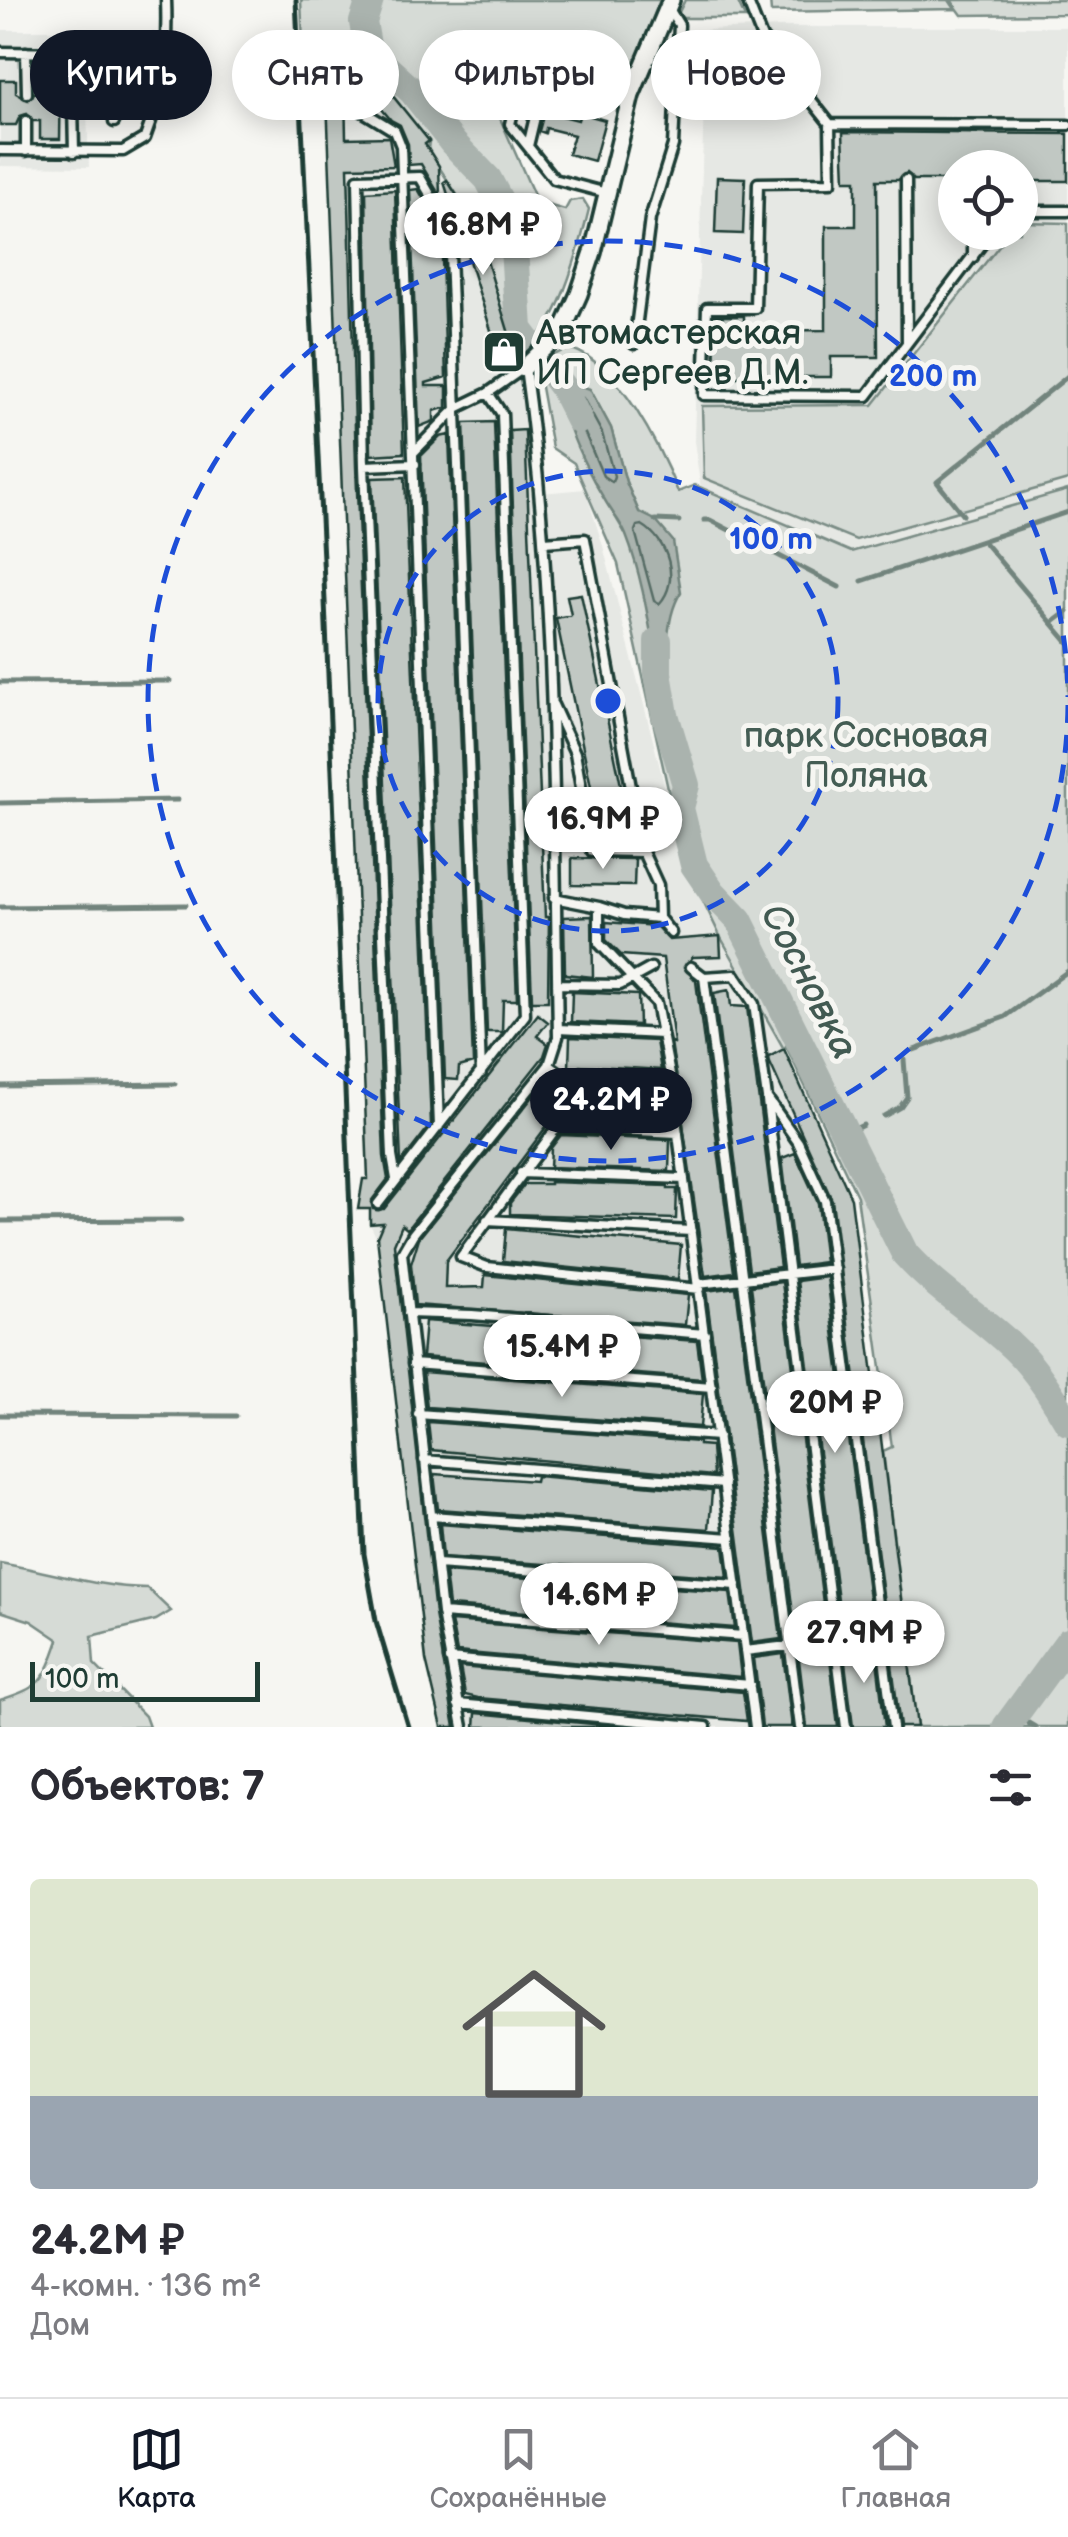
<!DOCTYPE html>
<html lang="ru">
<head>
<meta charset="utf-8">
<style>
	body { margin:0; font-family:"Balsamiq Sans",sans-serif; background:#f2f2f3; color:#2b2b33; height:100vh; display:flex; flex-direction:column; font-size:38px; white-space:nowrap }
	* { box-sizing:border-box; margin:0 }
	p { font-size:32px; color:#7c7c81 }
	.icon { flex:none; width:55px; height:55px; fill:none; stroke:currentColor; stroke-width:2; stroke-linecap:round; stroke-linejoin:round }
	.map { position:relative; height:1727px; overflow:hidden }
	.side { display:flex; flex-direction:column; background:#fff; flex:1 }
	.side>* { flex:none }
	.banner { position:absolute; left:30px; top:30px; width:1010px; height:90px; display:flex; gap:20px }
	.fabs { position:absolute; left:938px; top:150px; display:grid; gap:20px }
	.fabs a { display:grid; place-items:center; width:100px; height:100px; border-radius:50%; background:#fff; box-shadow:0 5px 25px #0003; font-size:50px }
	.scale { position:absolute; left:30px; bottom:25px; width:230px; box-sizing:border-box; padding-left:10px; border:5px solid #1f3d34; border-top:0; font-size:28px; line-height:35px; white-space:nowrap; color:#1f3d34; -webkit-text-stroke:8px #f6f6f2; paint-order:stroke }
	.price { position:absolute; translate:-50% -85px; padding:0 22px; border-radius:35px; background:#fff; color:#222; font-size:32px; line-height:65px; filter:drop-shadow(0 2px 5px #0008) }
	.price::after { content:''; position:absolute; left:50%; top:60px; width:30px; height:22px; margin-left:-15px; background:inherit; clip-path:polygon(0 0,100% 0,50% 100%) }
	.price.current { background:#111827; color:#fff }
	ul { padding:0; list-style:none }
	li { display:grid; align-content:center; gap:20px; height:530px; padding:0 30px }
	li span { display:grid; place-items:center; height:310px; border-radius:10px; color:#555 }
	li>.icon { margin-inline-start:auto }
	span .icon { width:180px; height:180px; fill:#fffc; stroke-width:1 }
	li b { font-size:42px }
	h2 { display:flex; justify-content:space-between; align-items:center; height:120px; padding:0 30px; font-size:42px }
	.chip { padding:0 35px; border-radius:45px; background:#fff; box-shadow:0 5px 25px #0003; font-size:35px; line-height:90px }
	.chip.current { background:#111827; color:#fff }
	.menu { display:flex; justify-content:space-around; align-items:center; height:140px; border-top:2px solid #e1e1e2; background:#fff; font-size:28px; color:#7c7c81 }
	.menu a { display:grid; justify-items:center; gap:5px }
	.menu .current { color:#111827 }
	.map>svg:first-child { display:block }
	.built { fill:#e6e8e4; fill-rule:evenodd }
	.green { fill:#d6dbd6; stroke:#7a8c85; stroke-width:2.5; fill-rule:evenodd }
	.water { fill:#aab3ae; stroke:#72847d; stroke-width:2.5 }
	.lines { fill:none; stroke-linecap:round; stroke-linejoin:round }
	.shore { stroke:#576c65; stroke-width:2.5 }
	.stream { stroke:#72847d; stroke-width:5 }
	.river { stroke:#aab3ae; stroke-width:28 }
	.building { fill:#c1c8c3; stroke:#1f3d34; stroke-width:2.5 }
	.lane-casing { stroke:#1f3d34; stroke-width:15 }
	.street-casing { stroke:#1f3d34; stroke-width:22 }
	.lane { stroke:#f6f6f2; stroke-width:8 }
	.street { stroke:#f6f6f2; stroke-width:15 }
	.rail { stroke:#1f3d34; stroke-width:5 }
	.ring { fill:none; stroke:#1d4ed8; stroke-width:5; stroke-dasharray:18 12 }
	.labels { text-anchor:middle; stroke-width:10; stroke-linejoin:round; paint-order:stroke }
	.poi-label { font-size:35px; fill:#1f3d34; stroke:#f6f6f2; text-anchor:start }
	.park-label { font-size:35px; fill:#445d54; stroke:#f6f6f2 }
	.water-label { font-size:38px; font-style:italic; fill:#425a52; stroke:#f6f6f2 }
	.centre { fill:#1d4ed8; stroke:#f6f6f2; stroke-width:5 }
	.ring-label { font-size:30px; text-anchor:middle; font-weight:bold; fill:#1d4ed8; stroke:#f6f6f2; stroke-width:10; stroke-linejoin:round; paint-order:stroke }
</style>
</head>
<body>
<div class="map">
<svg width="1068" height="1727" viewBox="0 0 1068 1727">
	<rect width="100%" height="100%" fill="#f6f6f2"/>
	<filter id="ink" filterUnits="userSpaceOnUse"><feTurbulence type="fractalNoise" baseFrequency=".01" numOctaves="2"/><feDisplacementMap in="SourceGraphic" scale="20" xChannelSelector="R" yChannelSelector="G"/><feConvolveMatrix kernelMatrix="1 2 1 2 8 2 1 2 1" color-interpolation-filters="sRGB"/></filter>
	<g filter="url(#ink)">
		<path class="built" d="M780,27H1068V499L847,570L702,497L694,441L706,30ZM955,168H1020V232H955Z
			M0,30H84L89,167L0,166Z
			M371,69L429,141V150L474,221L500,298L524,389L531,494L585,489L603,546L684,861L720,936L784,1049L851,1198L917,1727H442L426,1660L377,1239L370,1224V1209H358L363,1179L368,1178L326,71Z"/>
		<path class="green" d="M301,0H660L631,72C612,87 592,82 568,80V74H541L540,79L499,78V116L537,202L565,210L570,201L583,199L589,209C582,238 560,322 535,339C529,343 519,345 513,348L474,221L428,150L429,141L372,70L326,71L354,63L304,67Z
			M685,0H737L745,18H676Z
			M770,0H949L955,9L771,12Z
			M951,0H1068V14L962,15Z
			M1020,222L1068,223V480L856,540L704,478L702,406L873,405L1009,233L1020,232Z
			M572,349C620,365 660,448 678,492L695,485L851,552L1068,490V1727H917L883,1451L892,1447L857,1196L786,1046L784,1049L720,936L684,861L618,564L574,463L552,448L539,376C542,360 557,351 572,349ZM590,389L611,428L626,482L639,512L628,538L594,481L561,404Z
			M0,1563C48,1571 99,1588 147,1588L171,1611L156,1620L92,1636L94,1664L145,1716L149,1727H0V1700C41,1687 45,1681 59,1640L31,1621L0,1611Z"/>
		<path class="water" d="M573,383L590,389L611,428L626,482L639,512L655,520L673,541L681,592C664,619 671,649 659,679C650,631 644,581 626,535C621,522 613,514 606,502C589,474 560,420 563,388Z"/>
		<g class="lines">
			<path class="shore" d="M578,396L583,398L602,433L614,476L612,482L603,476L572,403L573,397Z
				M642,525C668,540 681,581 659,604L654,601L635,531L637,526Z"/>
			<path class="stream" d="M963,515L937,482L1068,376
				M655,520L679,521
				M704,520H710L839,587
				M983,541L1068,642
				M862,581L1068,512
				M1052,623L1068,611
				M0,682L170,681
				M0,803L178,800
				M0,907L186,905
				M914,1050L1005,1017L1068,971
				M0,1086L175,1084
				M884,1116L900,1107L907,1097L904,1060
				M847,1133L863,1125
				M0,1221L181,1220
				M0,1415L236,1416
				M1015,1715L1035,1727"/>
			<path class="river" d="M370,0L363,22L368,51L413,92L453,143L488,179L505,211L514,247L519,329L563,388L579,420
				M658,641V673L665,715L686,785L680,808L694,865L713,893L739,920L905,1254C939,1292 982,1316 1018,1352C1038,1372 1053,1397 1068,1422
				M1006,1727L1068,1642"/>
		</g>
		<path class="building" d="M371,69L429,141L425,144L439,166L440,196L421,164L409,165L408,144L400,125L391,120L366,90L345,91L346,138L389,137L394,166L348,167L356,466L384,1156L388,1179L372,1200L373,1209H384L538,1014L548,1022L537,1036L548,1044L544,1056L407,1229L402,1225L394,1244L435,1614L455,1727H442L426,1660L377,1237L383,1223L370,1224V1209H358L363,1179H368L326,71Z
			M40,74H61L60,139H40V121H33L27,114L20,116L16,125H0V80H16V93L28,100L34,93L40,92Z
			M546,105L552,107L551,113L578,120L580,113L605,120L594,161L568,154L574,135L546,128L545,133L539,131Z
			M843,132L1068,134V181H1020V168H955V180H914L907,173L898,180H877L878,357H831V377H715L714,316H744V331L826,330V226H856V180H845Z
			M717,177L745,178L743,234L715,233Z
			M447,180L476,225L516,357L497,363L492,347L496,346L444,182Z
			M418,189L441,228L446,377L426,383V386H447V407L434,411V421L419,427L410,190Z
			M395,190L404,453L371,455L366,192Z
			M494,422L517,1000H503L502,1032H487L464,423Z
			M525,430L545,917H549L548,1001H532L510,431Z
			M449,435L473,1063L459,1067L458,1080L445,1079L421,456L440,437Z
			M405,477L431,1124L401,1163L372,478Z
			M581,594L632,838L606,844H603L556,618L571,615L567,596Z
			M572,858L635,859L634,886L572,885Z
			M592,916L593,977L565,974L564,917Z
			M606,922L656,926L669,940L720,936L721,956L693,957L684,967L696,981L734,1272L705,1276L671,1042L674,1043L663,958L621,955L606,940Z
			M729,990L731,1006L747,1007L780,1267L749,1271L714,993Z
			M572,992L638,995L639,1025L571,1022Z
			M570,1037L656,1041L661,1070L580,1065V1068H569Z
			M784,1049L851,1198L917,1727H900L832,1200L770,1063L769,1057Z
			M544,1083L551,1084V1087L579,1083V1086L665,1093L669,1125L552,1119L446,1261L445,1288L484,1287L485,1275L688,1295L685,1325L415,1305L411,1264L419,1238Z
			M561,1135L670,1140L669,1171L550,1167L551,1148Z
			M795,1153L818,1203L825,1262L795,1266L782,1158Z
			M550,1182L668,1186V1189H677L676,1219L510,1214V1203L525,1184H550Z
			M506,1229L681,1245L678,1279L503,1261Z
			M827,1277L873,1629L842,1632L797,1281Z
			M782,1282L827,1634L796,1637L751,1286Z
			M736,1287L781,1639L752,1643L706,1291Z
			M425,1321L697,1341L702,1379L422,1357Z
			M423,1372L703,1394L700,1427L427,1407Z
			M428,1422L699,1442V1445L711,1446L713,1476L431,1450Z
			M434,1474L535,1481L536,1476L712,1491L709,1529L438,1509Z
			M440,1524L724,1546L728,1577L443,1557Z
			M445,1572L730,1592L735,1628L449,1606Z
			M451,1621L737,1643L741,1677L457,1652Z
			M875,1643L885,1727H853L843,1647Z
			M829,1649L838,1727H807L798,1652Z
			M783,1654L792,1727H762L754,1658Z
			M460,1667L743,1692L747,1721L478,1698L465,1695Z
			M476,1713L625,1727H475Z"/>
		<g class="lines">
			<g class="lane-casing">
				<path id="lane" d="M747,0L762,38L830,124L1068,125
					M0,52L72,53L74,152
					M26,52L27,93
					M354,106L395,131L401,146L439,1126
					M114,122L121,39L168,41
					M830,124L831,182L758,183L755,308H707L704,395L867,396L991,232
					M528,146L542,88
					M0,150L123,151L145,138C163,91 168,50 166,0
					M26,151V121
					M906,180L907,343
					M607,193L554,179L510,124L519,87L631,95
					M1020,211H1068
					M973,232V257
					M634,344L650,219L673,145L679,25L668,7
					M414,452L457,408L488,393L525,367C556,589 554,813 558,1037L549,1065L413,1234L402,1253L442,1613L463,1727
					M364,466L415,464
					M544,542L585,539L643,852L658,885L659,918L624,915L599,907
					M553,705L575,753L592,851L643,852
					M554,898L599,907V943L656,1003L671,1080L755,1727
					M659,918L671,933
					M691,967L704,977L800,1727
					M704,977L735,975L754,1004L767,1098L798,1142L825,1201L893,1727
					M557,984L620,985L651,968
					M558,1029L662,1034
					M549,1065L563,1075L671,1080
					M767,1101L846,1727
					M678,1133L557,1127L461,1257L487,1267L699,1289
					M521,1173L684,1179
					M396,1179L392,1156L364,466L358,179L420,177L449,227L481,1073
					M378,1204L525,1015L502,414L488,393
					M487,1220L691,1231
					M698,1284L835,1269
					M408,1313L472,1315L705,1334
					M413,1364L712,1387
					M418,1414L718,1436
					M424,1460L724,1484
					M431,1516L731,1538
					M437,1564L737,1585
					M442,1613L743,1636
					M745,1651L882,1635
					M449,1659L750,1685
					M458,1704L706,1727"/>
			</g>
			<g class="street-casing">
				<path id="street" d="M525,367L563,330L579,294L593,252L631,95L671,0"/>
			</g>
			<use href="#lane" class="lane"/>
			<use href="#street" class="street"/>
			<path class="rail" d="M296,0L325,601L364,1554L376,1621L408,1727"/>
		</g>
	</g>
	<g class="ring">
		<circle cx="608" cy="701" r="230"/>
		<path d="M1068 705A460 460 0 1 1 1068 697"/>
	</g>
	<defs>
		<g id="shop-square" transform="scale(2.25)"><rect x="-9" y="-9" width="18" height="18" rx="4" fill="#1f3d34" stroke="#f6f6f2"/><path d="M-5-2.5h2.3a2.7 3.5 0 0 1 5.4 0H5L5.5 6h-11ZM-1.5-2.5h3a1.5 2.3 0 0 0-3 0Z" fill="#fff"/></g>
	</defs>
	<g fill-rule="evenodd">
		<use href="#shop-square" x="504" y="352"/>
	</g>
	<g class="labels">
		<g class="poi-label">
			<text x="536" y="344">Автомастерская<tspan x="536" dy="40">ИП Сергеев Д.М.</tspan></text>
		</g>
		<g class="park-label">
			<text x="866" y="747">парк Сосновая<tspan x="866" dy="40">Поляна</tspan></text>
		</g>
		<g class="water-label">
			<text transform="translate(810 981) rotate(63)" y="13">Сосновка</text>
		</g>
	</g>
	<circle cx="608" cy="701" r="15" class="centre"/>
	<g class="ring-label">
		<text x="933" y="386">200 m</text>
		<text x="771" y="549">100 m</text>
	</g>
</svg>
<div class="fabs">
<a><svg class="icon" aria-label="locate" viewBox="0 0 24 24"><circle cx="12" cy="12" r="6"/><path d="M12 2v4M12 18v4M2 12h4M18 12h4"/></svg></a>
</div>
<div class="scale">100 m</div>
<b class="price" style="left:483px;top:278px">16.8M ₽</b>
<b class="price" style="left:603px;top:872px">16.9M ₽</b>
<b class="price current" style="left:611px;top:1153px">24.2M ₽</b>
<b class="price" style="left:562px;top:1400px">15.4M ₽</b>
<b class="price" style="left:835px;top:1456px">20M ₽</b>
<b class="price" style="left:599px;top:1648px">14.6M ₽</b>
<b class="price" style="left:864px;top:1686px">27.9M ₽</b>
<div class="banner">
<a class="chip current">Купить</a>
<a class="chip">Снять</a>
<a class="chip">Фильтры</a>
<a class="chip">Новое</a>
</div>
</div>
<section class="side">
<h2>Объектов: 7<svg class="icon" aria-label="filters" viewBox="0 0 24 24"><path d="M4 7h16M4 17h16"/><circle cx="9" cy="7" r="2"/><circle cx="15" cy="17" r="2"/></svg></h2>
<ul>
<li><span style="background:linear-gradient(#dfe7d0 70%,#9aa5b1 0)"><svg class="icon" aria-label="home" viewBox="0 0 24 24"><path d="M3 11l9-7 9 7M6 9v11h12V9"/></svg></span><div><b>24.2M ₽</b><p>4-комн. · 136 m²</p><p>Дом</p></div></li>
</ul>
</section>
<nav class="menu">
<a class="current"><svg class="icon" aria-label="map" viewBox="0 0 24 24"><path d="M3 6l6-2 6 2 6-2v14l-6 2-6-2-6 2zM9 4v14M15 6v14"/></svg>Карта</a>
<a><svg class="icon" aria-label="saved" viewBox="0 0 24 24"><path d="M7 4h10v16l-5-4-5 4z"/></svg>Сохранённые</a>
<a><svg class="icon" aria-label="home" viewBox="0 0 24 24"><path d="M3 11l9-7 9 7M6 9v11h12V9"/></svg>Главная</a>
</nav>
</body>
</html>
